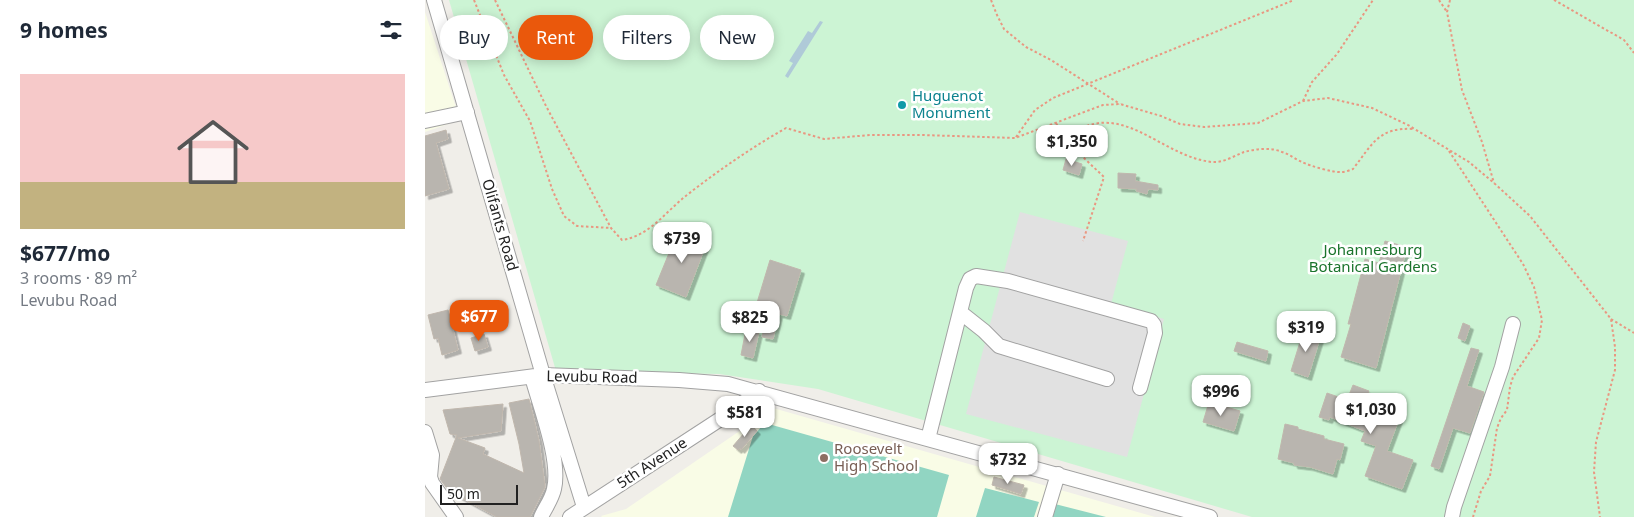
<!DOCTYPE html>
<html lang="en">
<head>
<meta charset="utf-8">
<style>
	body { margin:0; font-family:"Noto Sans",sans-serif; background:#f2f2f3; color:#1f2937; height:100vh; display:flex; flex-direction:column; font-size:19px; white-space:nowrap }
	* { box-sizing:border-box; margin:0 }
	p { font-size:16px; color:#747a83 }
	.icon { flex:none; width:28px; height:28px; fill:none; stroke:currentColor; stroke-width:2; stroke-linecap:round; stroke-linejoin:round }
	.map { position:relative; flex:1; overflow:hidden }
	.panel { display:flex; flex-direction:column; background:#fff; width:425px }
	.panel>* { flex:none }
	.guide { position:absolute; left:15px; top:15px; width:475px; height:45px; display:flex; gap:10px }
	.scale { position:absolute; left:15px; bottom:12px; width:78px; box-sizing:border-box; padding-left:5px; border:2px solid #212121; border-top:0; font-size:14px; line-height:18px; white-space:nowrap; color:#212121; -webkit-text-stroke:4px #fff; paint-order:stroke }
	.price { position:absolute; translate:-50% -42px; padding:0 11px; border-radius:10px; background:#fff; color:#222; font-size:16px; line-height:32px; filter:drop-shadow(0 1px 2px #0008) }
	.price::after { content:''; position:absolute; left:50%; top:30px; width:15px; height:11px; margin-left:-8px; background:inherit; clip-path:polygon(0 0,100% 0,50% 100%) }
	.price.current { background:#ea580c; color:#fff }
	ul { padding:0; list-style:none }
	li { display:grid; align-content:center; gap:10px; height:265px; padding:0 20px }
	li span { display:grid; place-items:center; height:155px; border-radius:0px; color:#555 }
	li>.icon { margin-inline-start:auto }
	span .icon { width:90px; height:90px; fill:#fffc; stroke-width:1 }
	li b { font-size:21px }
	h2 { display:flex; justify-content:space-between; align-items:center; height:60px; padding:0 20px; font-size:21px }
	.chip { padding:0 18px; border-radius:22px; background:#fff; box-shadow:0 2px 12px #0003; font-size:18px; line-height:45px }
	.chip.current { background:#ea580c; color:#fff }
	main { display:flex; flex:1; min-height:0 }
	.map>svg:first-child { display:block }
	.education { fill:#f9fce6 }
	.park { fill:#ccf4d4 }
	.pitch { fill:#91d5c2 }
	.parking { fill:#e1e1e1 }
	.water { fill:#afcad8 }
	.building { fill:#b9b5af; stroke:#c0b7ad; filter:url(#shadow) }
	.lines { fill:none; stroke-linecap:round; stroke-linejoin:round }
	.minor-casing { stroke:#a2a2a2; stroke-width:16 }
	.path { stroke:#e99781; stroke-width:2; stroke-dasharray:2.5 2.5; stroke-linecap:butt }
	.minor { stroke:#fff; stroke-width:14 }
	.culture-dot { fill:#0f9aa8; stroke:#fff; stroke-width:2 }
	.education-dot { fill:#8d6e63; stroke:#fff; stroke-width:2 }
	.labels { text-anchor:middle; stroke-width:5; stroke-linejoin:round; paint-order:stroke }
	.culture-label { font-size:15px; fill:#0d838f; stroke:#fff; text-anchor:start }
	.street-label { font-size:15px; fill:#212121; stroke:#fff }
	.park-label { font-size:15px; fill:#1a742c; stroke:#fff }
	.education-label { font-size:15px; fill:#785e54; stroke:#fff; text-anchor:start }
</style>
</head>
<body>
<main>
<section class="panel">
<h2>9 homes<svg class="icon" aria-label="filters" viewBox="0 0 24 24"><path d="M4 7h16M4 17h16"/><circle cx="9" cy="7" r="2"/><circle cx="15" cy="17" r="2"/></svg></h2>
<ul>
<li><span style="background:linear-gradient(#f6c9c9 70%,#c2b280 0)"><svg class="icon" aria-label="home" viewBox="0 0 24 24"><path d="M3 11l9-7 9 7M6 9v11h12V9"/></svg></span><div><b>$677/mo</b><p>3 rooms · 89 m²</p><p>Levubu Road</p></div></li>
</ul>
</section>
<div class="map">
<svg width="1209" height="517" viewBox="0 0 1209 517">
	<defs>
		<filter id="shadow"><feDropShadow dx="3.5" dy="3.5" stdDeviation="0" flood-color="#0004"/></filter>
	</defs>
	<rect width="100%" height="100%" fill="#f0eee9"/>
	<path class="education" d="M0,12L35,120L0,132Z
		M348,408L730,517H177L176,516L201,509Z"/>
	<path class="park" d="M24,0H1209V517H827L393,389L294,374L131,371Z"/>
	<path class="pitch" d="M340,423L524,475L512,517H303L328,436Z
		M560,488L614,502L609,517H551Z
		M630,504L681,517H626Z"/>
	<path class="parking" d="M595,212L703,241L686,304L739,319L702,457L541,414Z"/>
	<path class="water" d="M395,21L398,22L363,78L360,76L368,63L364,61L383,31L387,33Z"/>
	<path class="building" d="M21,130L23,139L11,143L24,189L0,196V136Z
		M641,159L657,164L654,175L638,170Z
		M693,173L711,174L710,181L733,185V190L723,189L722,194L711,191L712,189L693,188Z
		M253,231L282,242L261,297L231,285Z
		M960,241L982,247L951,368L916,357L926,324H923L940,259L954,263Z
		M345,260L376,270L362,316L354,314L348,339L337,337L343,310L331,306Z
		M51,304L74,314L70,322L49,313Z
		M23,310L33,350L17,355L13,338L9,339L3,315Z
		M1038,323L1045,326L1040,341L1033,338Z
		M321,329L334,332L328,358L316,355Z
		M879,329L896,335L883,377L866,371Z
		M59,334L63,347L50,351L46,338Z
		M812,342L843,351L841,361L809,351Z
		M1046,348L1054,350L1042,386L1059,392L1045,433L1028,428L1014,469L1006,466Z
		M803,379L811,381L808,393L800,391Z
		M928,385L944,391L938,406L974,419L962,451L988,460L977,489L940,476L951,446L936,441L940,431L905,417L904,420L894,417L902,393L922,400Z
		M104,399L114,441L120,487L105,517H72L24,491L15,479L32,435L25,434L18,410L78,404L76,431L33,438L60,448L58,454L99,473L94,444L84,403Z
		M784,402L815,411L809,431L778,422Z
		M860,424L873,427V429L899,436V439L919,444L915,460L912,459L908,474L885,467L869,465V463L853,459Z
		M326,425L332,431L316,450L315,448L313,450L308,446Z
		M569,477L599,485L596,494L567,485Z"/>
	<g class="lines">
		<g class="minor-casing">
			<path id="minor" d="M9,0L118,375L159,507
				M0,121L42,112
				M535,312L559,331L574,346L682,379
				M107,377C115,407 136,460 129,489C127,499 120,508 116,517
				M0,390L118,375L254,380L303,384L785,517
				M0,432L7,455L5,477L7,483L31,517
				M503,439L541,288L545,279L551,276L583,281L726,321L729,325L730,333L715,388
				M145,517L300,416L334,391
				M620,517L633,474
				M1027,517L1029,507L1077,367L1088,324"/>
		</g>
		<path class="path" d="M49,0L79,75L105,121L127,189L139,216L152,226L186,228
			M70,0L121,106L186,228L197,240C225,236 241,211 262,195C294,170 326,148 361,128L399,139L445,135H498L590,138L678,105L695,104L736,116L755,124L779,127L833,123L878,101L903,98L947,108L983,125L1044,162L1069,183L1105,216L1186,319L1190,347V370L1171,442L1169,472L1175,517
			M566,0L572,15L579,29L601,47L626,60L695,104
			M1014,0L1022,12
			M1025,0L1022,12L1037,90L1057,142L1069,183
			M1129,0L1199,40L1209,53
			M878,101L887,82L912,54L948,0
			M631,123L642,142L679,177L658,241
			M591,137L610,110L628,98L869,0
			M640,138C696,95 733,156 787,162C798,163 809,156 819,152C831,149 846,147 857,152C864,154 870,159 877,162C885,166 909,173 917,172C921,172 925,170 928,169C947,145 953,127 988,129
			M1024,151L1098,264L1109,287L1117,320L1114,338L1088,377L1085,387L1082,410L1076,418L1072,428L1065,476L1056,491L1048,517
			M1186,319L1209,333"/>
		<use href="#minor" class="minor"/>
	</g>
	<circle class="culture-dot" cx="477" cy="105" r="5"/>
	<circle class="education-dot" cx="399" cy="458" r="5"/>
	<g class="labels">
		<g class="culture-label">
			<text x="487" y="101">Huguenot<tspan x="487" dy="17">Monument</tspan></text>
		</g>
		<g class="street-label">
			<text transform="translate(75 225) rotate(74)" y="5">Olifants Road</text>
			<text transform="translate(167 377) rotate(1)" y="5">Levubu Road</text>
			<text transform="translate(227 463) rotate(-33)" y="5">5th Avenue</text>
		</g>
		<g class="park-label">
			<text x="948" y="255">Johannesburg<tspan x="948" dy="17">Botanical Gardens</tspan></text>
		</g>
		<g class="education-label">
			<text x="409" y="454">Roosevelt<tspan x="409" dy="17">High School</tspan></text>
		</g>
	</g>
</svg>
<div class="scale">50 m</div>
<b class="price" style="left:647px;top:167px">$1,350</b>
<b class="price" style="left:257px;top:264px">$739</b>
<b class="price current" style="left:54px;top:342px">$677</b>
<b class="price" style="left:325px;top:343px">$825</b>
<b class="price" style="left:881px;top:353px">$319</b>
<b class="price" style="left:796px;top:417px">$996</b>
<b class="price" style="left:946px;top:435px">$1,030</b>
<b class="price" style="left:320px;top:438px">$581</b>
<b class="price" style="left:583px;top:485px">$732</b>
<div class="guide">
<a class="chip">Buy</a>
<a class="chip current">Rent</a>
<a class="chip">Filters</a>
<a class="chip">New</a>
</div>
</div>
</main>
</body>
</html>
